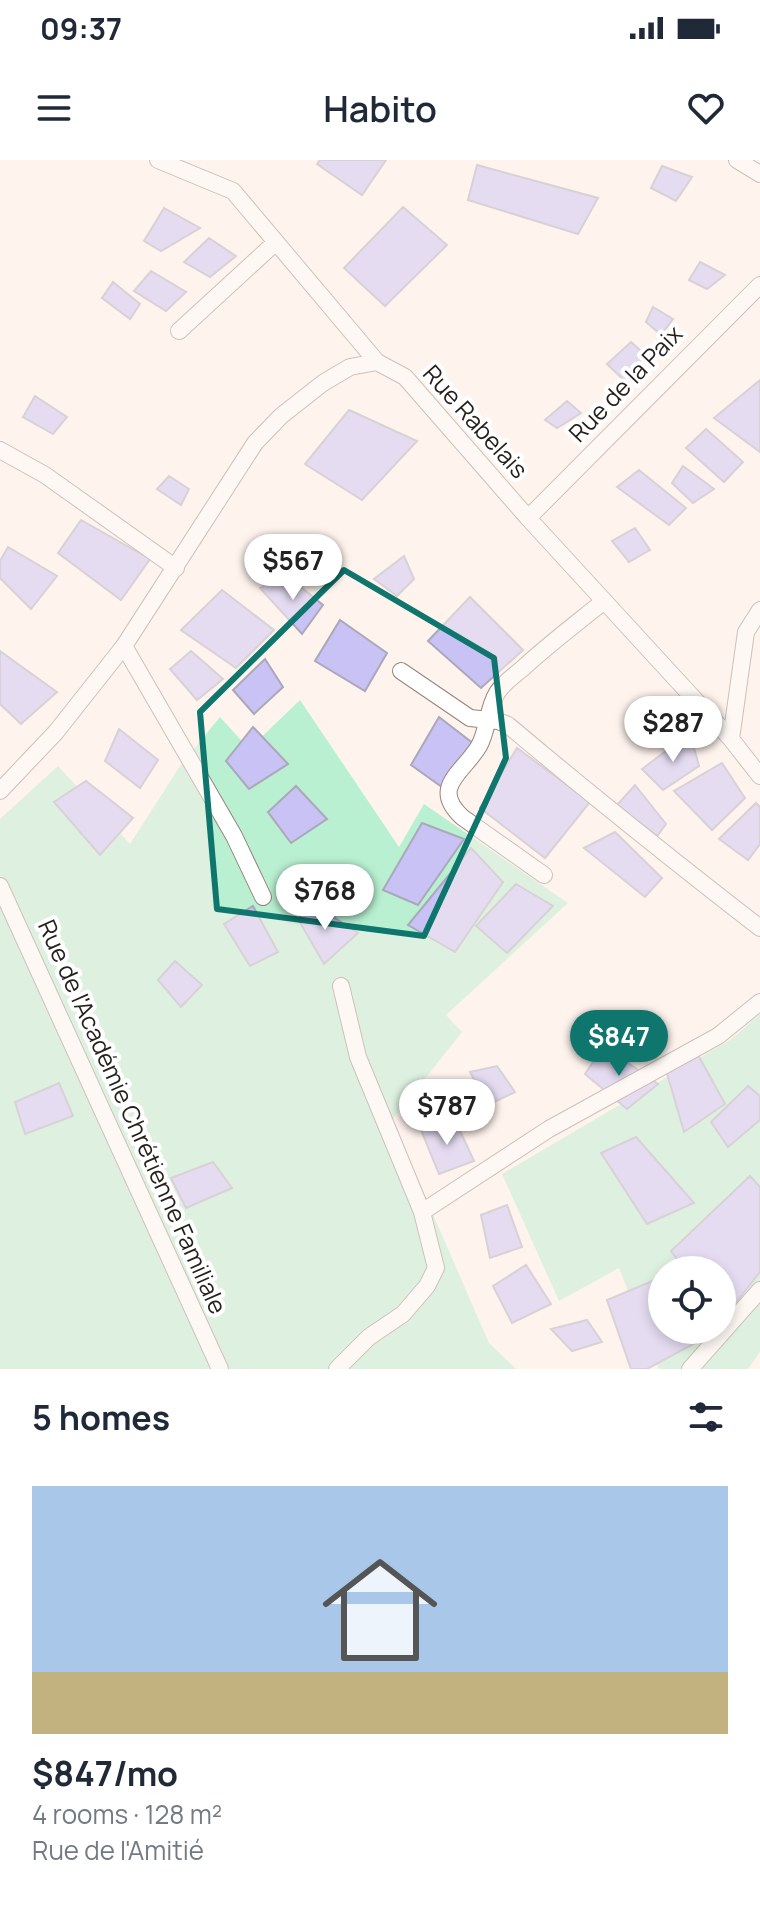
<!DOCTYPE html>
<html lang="en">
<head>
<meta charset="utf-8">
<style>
	body { margin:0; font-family:Manrope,sans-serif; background:#f2f2f3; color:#1f2937; height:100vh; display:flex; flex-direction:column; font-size:30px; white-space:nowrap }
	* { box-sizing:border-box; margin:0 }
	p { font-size:26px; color:#747a83 }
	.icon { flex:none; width:44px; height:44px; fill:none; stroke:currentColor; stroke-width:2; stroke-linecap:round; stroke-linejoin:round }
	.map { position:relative; height:1209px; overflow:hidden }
	.side { display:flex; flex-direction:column; background:#fff; flex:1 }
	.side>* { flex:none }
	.tools { position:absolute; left:648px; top:1096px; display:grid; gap:16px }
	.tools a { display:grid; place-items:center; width:88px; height:88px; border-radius:50%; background:#fff; box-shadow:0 4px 12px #0003; font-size:40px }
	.price { position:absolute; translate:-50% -68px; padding:0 18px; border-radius:28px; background:#fff; color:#222; font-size:26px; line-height:52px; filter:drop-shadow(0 2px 4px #0008) }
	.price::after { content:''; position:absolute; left:50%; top:48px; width:24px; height:18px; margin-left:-12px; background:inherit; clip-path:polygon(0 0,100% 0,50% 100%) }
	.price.on { background:#0f766e; color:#fff }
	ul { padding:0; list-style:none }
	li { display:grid; align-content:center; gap:16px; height:424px; padding:0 32px }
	li span { display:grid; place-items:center; height:248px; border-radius:0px; color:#555 }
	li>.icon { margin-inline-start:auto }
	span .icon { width:144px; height:144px; fill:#fffc; stroke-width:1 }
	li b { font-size:34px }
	h2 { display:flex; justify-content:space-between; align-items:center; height:96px; padding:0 32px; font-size:34px }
	.status { display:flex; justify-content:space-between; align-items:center; height:56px; padding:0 40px; background:#fff; direction:ltr }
	.status svg { height:22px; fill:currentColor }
	header { display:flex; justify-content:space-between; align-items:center; height:104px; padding:0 32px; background:#fff; font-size:36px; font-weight:600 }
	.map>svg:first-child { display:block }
	.green { fill:#b8f0d1; fill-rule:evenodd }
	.building { fill:#c8c2f5; stroke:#aaa8b9; stroke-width:2 }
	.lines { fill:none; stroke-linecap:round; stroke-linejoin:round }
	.minor-casing { stroke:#95847c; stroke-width:18 }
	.minor { stroke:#fff; stroke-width:16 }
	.marked { fill:none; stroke:#0f766e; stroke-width:6; stroke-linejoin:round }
	.labels { text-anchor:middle; stroke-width:8; stroke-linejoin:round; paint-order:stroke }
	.street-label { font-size:24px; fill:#251f1b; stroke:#fff }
</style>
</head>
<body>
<div class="status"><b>09:37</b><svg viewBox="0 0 49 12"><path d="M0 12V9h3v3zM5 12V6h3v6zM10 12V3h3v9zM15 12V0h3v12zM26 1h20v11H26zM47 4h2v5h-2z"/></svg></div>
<header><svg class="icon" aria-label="menu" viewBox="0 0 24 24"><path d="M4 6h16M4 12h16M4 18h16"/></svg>Habito<svg class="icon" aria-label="heart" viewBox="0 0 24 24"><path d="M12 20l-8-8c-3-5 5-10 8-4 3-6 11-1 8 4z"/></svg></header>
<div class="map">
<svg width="760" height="1209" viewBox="0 0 760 1209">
	<rect width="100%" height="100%" fill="#fef3ed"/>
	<path class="green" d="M300,540L399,687L424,644L568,743L446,855L462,872L392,960L489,1183L516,1209H0V659L58,606L130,684L180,606L220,557L249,589Z
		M760,854V1192L748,1209H659L619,1108L559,1141L502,1014L730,880ZM662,1110H722V1170H662Z"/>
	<path class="building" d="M320,0H386L362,35L317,4Z
		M477,5L598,38L578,74L468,40Z
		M662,6L692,17L676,41L651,28Z
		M403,47L447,85L385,146L344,108Z
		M164,48L200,68L161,91L144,81Z
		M209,78L236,96L210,117L184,102Z
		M700,102L725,115L707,129L689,120Z
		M151,111L186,132L166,151L134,131Z
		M113,122L140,144L130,159L102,138Z
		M653,147L673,159L661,175L646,162Z
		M631,182L658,206L631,227L607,204Z
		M760,220V292L714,258Z
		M35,236L67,257L53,274L23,257Z
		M567,241L581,253L557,268L545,260Z
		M349,250L417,281L362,340L305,304Z
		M706,269L743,302L724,322L686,288Z
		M683,306L714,329L693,343L672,323Z
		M639,310L686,348L669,365L617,327Z
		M169,316L189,329L181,345L157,329Z
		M81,360L150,399L121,440L58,393Z
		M635,368L650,390L629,402L612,381Z
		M8,387L57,416L31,449L0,418V401Z
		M404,396L414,419L397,436L374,419Z
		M286,415L323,445L302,474L260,428Z
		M222,430L274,470L236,508L181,470Z
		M470,437L523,490L481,528L428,481Z
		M340,460L387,493L365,531L315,501Z
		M0,491L57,532L21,564L0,544Z
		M191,491L223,519L197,540L170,509Z
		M265,499L283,527L254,554L233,530Z
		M439,557L474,584L442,627L411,605Z
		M253,567L288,604L249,629L226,601Z
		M119,569L158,600L140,628L105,601Z
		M690,573L699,606L663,630L642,609Z
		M517,588L590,642L545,698L480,648Z
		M722,603L745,638L712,670L674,631Z
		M86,621L133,658L100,695L54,642Z
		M635,625L666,664L657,676L617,645Z
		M296,626L327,659L291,683L268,652Z
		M756,643L760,647V684L748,700L719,679Z
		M422,663L464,679L418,745L383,730Z
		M615,672L662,718L645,737L584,688Z
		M471,688L503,722L455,792L408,765Z
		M516,724L553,746L507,793L476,766Z
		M313,744L358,773L324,804L298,759Z
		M253,746L278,792L250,806L224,764Z
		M175,801L202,825L181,847L158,820Z
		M604,886L658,924L627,949L585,914Z
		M696,891L725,944L684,972L666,910Z
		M497,906L515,932L488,945L470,912Z
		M59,923L73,956L25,974L15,942Z
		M748,926L760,936V960L728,987L711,962Z
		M456,962L474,1001L439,1014L421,970Z
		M636,977L694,1043L647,1064L601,993Z
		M213,1002L232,1028L186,1048L171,1018Z
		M750,1016L760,1027V1112L722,1160V1110H685L671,1091Z
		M507,1045L522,1087L490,1098L481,1055Z
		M526,1105L551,1144L512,1163L493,1126Z
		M662,1117V1170H691L697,1182L647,1209H631L607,1140Z
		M587,1160L602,1182L572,1191L551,1169Z"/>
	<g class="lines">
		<g class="minor-casing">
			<path id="minor" d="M158,0L233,31L377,202
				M737,0L760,14
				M179,171L276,82
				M0,290L45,315L176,408
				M528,358L760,125
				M124,486L234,676L263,737
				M401,511L470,558L498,561L508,565C591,635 675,702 760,768
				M731,579L746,472L760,450
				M0,631L56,572L124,486L255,283L281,256L323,223L350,207L377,202L405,217L528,358L731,579L760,616
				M544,715L462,657C430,627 463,613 479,586C488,570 487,549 497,533C503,523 514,516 523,508C549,484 577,463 604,441
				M0,726L220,1209
				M341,826L358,897L422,1052
				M337,1209L369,1177L403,1154L427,1126L436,1108L422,1052L549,969L718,876L760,842
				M690,1209L760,1130"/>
		</g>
		<use href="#minor" class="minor"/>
	</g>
	<path d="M0 0H760V1209H0ZM344,410L494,498L506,598L424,776L217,749L200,552Z" fill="#fef3ed" fill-opacity=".55" fill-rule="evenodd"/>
	<path class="marked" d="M344,410L494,498L506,598L424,776L217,749L200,552Z"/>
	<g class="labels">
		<g class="street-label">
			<text transform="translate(626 224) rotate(-46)" y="8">Rue de la Paix</text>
			<text transform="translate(475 262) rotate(48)" y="8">Rue Rabelais</text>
			<text transform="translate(132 957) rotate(66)" y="8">Rue de l'Académie Chrétienne Familiale</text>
		</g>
	</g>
</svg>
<div class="tools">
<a><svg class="icon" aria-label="locate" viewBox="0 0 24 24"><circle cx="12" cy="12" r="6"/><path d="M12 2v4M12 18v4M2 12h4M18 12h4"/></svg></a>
</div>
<b class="price" style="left:293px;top:442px">$567</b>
<b class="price" style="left:673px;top:604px">$287</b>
<b class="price" style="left:325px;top:772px">$768</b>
<b class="price on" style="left:619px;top:918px">$847</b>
<b class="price" style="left:447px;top:987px">$787</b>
</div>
<section class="side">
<h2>5 homes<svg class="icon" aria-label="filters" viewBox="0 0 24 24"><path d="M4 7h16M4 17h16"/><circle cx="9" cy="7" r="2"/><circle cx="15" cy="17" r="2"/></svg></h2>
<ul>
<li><span style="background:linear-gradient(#a9c7e8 75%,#c2b280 0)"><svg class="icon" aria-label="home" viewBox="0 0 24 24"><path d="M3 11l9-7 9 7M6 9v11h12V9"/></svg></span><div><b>$847/mo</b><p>4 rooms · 128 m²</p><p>Rue de l'Amitié</p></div></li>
</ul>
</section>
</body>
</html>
